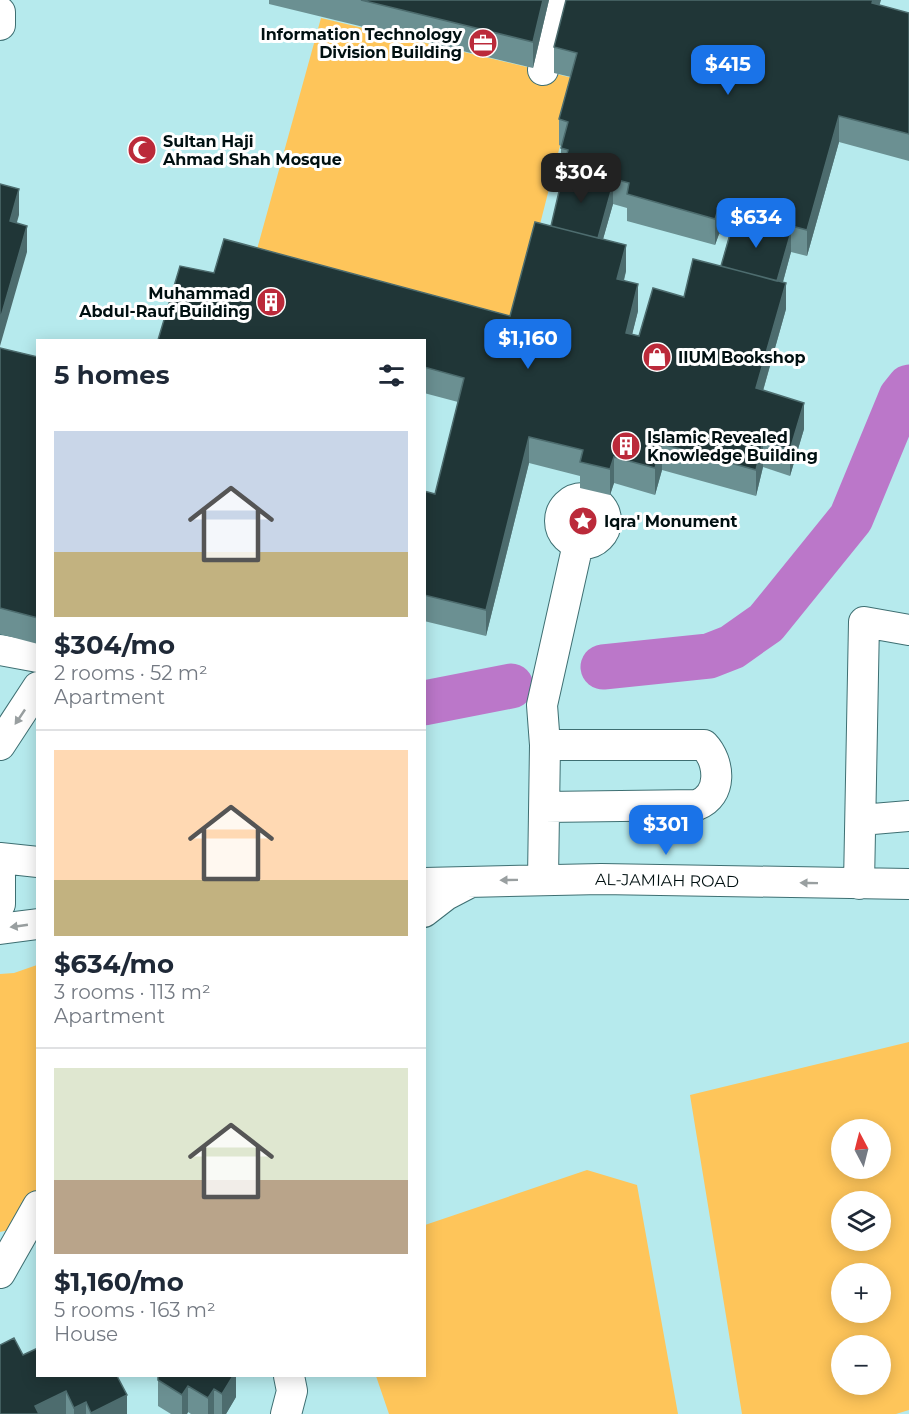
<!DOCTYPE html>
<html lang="en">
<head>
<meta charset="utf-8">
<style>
	body { margin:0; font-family:Montserrat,sans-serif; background:#f2f2f3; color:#1f2937; height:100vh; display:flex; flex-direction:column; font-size:22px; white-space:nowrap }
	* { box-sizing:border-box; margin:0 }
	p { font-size:20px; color:#747a83 }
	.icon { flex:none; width:33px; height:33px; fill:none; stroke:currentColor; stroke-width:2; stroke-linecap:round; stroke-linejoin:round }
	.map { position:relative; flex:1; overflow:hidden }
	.details { position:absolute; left:36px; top:339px; width:390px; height:1038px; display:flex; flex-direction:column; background:#fff; border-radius:0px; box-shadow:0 3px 15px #0003 }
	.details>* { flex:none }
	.needle { width:39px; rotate:353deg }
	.fabs { position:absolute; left:831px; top:1119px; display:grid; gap:12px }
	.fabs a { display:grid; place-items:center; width:60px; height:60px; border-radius:50%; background:#fff; box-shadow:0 3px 15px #0003; font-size:30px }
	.price { position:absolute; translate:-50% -51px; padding:0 14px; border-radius:12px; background:#1a73e8; color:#fff; font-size:20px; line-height:39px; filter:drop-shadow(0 2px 3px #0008) }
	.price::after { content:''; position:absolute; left:50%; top:36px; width:18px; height:14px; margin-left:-9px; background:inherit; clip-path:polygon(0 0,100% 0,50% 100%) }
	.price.on { background:#222; color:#fff }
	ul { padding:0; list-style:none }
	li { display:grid; align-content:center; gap:12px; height:318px; padding:0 18px }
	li+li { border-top:2px solid #e0e1e3 }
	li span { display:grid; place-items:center; height:186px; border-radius:0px; color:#555 }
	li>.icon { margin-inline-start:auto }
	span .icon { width:108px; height:108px; fill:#fffc; stroke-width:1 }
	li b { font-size:26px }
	h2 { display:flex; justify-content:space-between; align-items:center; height:72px; padding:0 18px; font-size:26px }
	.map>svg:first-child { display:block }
	.green { fill:#fec55a; fill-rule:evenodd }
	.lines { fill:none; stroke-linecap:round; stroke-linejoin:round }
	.river { stroke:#bb77c9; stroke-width:45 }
	.minor-casing { stroke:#3e6f72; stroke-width:32 }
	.minor { stroke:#fff; stroke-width:30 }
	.wall { fill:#6b9092; fill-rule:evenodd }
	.shaded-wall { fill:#4d6c6e }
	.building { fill:#203637; stroke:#4d6c6e; stroke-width:1.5 }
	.oneway { fill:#999fa0 }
	.labels { text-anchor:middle; stroke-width:6; stroke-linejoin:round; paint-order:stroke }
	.poi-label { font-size:16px; font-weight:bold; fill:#001011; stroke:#fff; text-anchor:start }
	.street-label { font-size:16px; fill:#001011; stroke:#fff }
</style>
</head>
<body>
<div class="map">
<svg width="909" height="1414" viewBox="0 0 909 1414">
	<rect width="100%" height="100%" fill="#b6eaed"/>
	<path class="green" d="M321,18L577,79L510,342L251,271Z
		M37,965V1193L13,1229L0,1232V974L14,973Z
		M909,1042V1410L896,1414H742L690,1095ZM842,1130H880V1168H842ZM842,1202H880V1240H842ZM842,1274H880V1312H842ZM842,1346H880V1384H842Z
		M587,1170L637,1185L678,1414H389L376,1376H424L425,1225Z"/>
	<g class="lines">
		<path class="river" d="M603,667L709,656L732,647L766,623L851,518L901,397L909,387
			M424,703L511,686"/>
		<g class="minor-casing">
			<path id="minor" d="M0,12V25
				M543,70L562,0
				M560 521a23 23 0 1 1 46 0a23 23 0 1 1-46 0Z
				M0,650L38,657
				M0,745L38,687
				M545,745H704C720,762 723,795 697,805L545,807
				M861,820L909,816
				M0,858L38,862
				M0,876V904
				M543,879L545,745L542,705L578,544
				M424,883L601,879L909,884
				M859,884L864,622L909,630
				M424,912L446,895L469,883
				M0,929L38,924
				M0,1273L38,1206
				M286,1414L292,1391L289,1376"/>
		</g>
		<use href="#minor" class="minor"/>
	</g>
	<path class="wall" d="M269,0H549L533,68L269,4Z
		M879,5L909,13V161L839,142L807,256L791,252L783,282L786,309L763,391L804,429L790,476L763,467L756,496L662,470L655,495L614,483L610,495L580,488V476L529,463L486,636L424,621V491L435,494L458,402L424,393V340L214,273L510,316L551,226L563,175L561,174V146L559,145V119L571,77L554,73V47ZM613,204L627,208V221L715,245L719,234L729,236L721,266L639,336L632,334L638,311L624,281L626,271L603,239Z
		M0,348L38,357V644L0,634Z
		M23,1355L127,1414H0Z
		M158,1376H236V1397L226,1414H191L188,1412L187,1414H171L158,1406Z"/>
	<path class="shaded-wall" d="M543,0H549L533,68V42Z
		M873,0H881L872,30V3Z
		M839,116V142L807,256V230Z
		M613,184V204L596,264V243Z
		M19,189V215L10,247V221Z
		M719,207V234L715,245V219Z
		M27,226V252L0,346V320Z
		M791,232V252L776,307V286Z
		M626,245V271L617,305V279Z
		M786,283V309L756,415V388Z
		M638,284V311L626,359V333Z
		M804,403V429L790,476V450Z
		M529,437V463L486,636V610Z
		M763,441V467L756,496V470Z
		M662,444V470L655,495V468Z
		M614,457V483L610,495V469Z
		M233,1376H236V1397L226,1414H222V1394Z
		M188,1386V1412L187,1414H182V1395Z
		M214,1389V1414H208V1398Z
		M66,1391V1414H35V1406Z
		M127,1395V1414H91V1413Z
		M86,1402V1414H74V1408Z"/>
	<path class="building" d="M361,0H543L533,42Z
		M566,0H873L872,3L909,13V134L839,116L807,230L719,207L715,219L627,194L629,183L564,165L568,150L561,148L568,122L559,119L577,53L554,47Z
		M564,170L613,184L598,238L551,226Z
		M0,184L19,189L10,221L27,226L0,320Z
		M735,217L791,232L777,281L721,266Z
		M535,222L626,245L617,279L638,284L626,333L639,336L653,288L684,297L693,259L786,283L756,388L804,403L790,450L763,441L756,470L662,444L655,468L614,457L610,469L580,462L583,450L529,437L486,610L424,595V491L435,494L464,378L424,367V340H158L180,266L214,273L224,239L510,316Z
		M0,348L38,357V618L0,608Z
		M14,1338L23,1355L38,1348V1376H117L127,1395L91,1413L86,1402L74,1408L66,1391L35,1406L39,1414H0V1345Z
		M158,1376H233L222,1394L214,1389L208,1398L188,1386L182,1395L158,1380Z"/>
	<defs><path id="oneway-solid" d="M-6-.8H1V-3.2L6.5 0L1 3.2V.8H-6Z" transform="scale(1.5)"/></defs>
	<g class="oneway">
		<use href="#oneway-solid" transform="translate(20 717) rotate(124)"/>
		<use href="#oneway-solid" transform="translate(509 880) rotate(179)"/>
		<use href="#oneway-solid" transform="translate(809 883) rotate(-179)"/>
		<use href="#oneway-solid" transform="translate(19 926) rotate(172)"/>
	</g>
	<defs>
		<g id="office-disc" transform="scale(1.5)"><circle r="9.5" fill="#bb2a3a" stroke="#fff"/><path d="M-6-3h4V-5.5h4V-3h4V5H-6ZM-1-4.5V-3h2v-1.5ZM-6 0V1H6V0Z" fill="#fff"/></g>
		<g id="mosque-disc" transform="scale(1.5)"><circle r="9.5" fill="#bb2a3a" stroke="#fff"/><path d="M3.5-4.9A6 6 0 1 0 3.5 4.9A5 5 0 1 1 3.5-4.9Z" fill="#fff"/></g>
		<g id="building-disc" transform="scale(1.5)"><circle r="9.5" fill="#bb2a3a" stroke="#fff"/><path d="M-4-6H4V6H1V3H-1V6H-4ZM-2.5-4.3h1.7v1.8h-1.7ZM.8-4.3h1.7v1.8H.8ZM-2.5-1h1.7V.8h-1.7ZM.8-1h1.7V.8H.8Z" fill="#fff"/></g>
		<g id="shop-disc" transform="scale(1.5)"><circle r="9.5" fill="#bb2a3a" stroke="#fff"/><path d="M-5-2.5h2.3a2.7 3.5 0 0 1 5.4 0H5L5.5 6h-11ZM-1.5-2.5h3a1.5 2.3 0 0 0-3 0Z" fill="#fff"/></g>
		<g id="sight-disc" transform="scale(1.5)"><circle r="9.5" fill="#bb2a3a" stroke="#fff"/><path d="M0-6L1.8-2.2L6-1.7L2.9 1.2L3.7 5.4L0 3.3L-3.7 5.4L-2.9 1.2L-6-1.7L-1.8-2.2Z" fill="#fff"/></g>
	</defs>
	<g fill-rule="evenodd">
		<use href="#office-disc" x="483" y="43"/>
		<use href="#mosque-disc" x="142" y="150"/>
		<use href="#building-disc" x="271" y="302"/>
		<use href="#shop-disc" x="657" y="357"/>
		<use href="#building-disc" x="626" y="446"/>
		<use href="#sight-disc" x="583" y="521"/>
	</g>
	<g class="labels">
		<g class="poi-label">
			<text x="462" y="40" text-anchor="end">Information Technology<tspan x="462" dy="18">Division Building</tspan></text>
			<text x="163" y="147">Sultan Haji<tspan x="163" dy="18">Ahmad Shah Mosque</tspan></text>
			<text x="250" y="299" text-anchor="end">Muhammad<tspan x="250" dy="18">Abdul-Rauf Building</tspan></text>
			<text x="678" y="363">IIUM Bookshop</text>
			<text x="647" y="443">Islamic Revealed<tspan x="647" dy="18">Knowledge Building</tspan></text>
			<text x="604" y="527">Iqra' Monument</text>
		</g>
		<g class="street-label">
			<text transform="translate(667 880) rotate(1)" y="6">AL-JAMIAH ROAD</text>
		</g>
	</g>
</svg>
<div class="fabs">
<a><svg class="needle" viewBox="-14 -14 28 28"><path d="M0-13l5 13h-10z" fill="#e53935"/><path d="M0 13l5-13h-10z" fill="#747a83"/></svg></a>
<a><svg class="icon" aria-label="layers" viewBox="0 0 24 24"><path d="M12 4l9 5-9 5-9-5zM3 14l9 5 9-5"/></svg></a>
<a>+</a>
<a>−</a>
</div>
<b class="price" style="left:728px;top:96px">$415</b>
<b class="price on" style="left:581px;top:204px">$304</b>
<b class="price" style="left:756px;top:249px">$634</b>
<b class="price" style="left:528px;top:370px">$1,160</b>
<b class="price" style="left:666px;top:856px">$301</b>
<section class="details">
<h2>5 homes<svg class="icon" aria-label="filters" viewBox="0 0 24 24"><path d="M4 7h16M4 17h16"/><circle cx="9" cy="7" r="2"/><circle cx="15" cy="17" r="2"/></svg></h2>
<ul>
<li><span style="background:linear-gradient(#c9d6e8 65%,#c2b280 0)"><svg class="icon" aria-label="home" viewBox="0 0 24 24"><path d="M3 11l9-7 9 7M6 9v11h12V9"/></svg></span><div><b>$304/mo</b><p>2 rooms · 52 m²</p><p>Apartment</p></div></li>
<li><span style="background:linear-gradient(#ffd9b3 70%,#c2b280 0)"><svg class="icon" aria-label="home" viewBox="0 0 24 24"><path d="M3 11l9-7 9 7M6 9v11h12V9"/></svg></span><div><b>$634/mo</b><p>3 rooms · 113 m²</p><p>Apartment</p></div></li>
<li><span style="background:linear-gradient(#dfe7d0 60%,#b9a48a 0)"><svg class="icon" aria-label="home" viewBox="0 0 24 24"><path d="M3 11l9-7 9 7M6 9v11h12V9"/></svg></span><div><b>$1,160/mo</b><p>5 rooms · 163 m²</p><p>House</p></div></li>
</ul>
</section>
</div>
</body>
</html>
